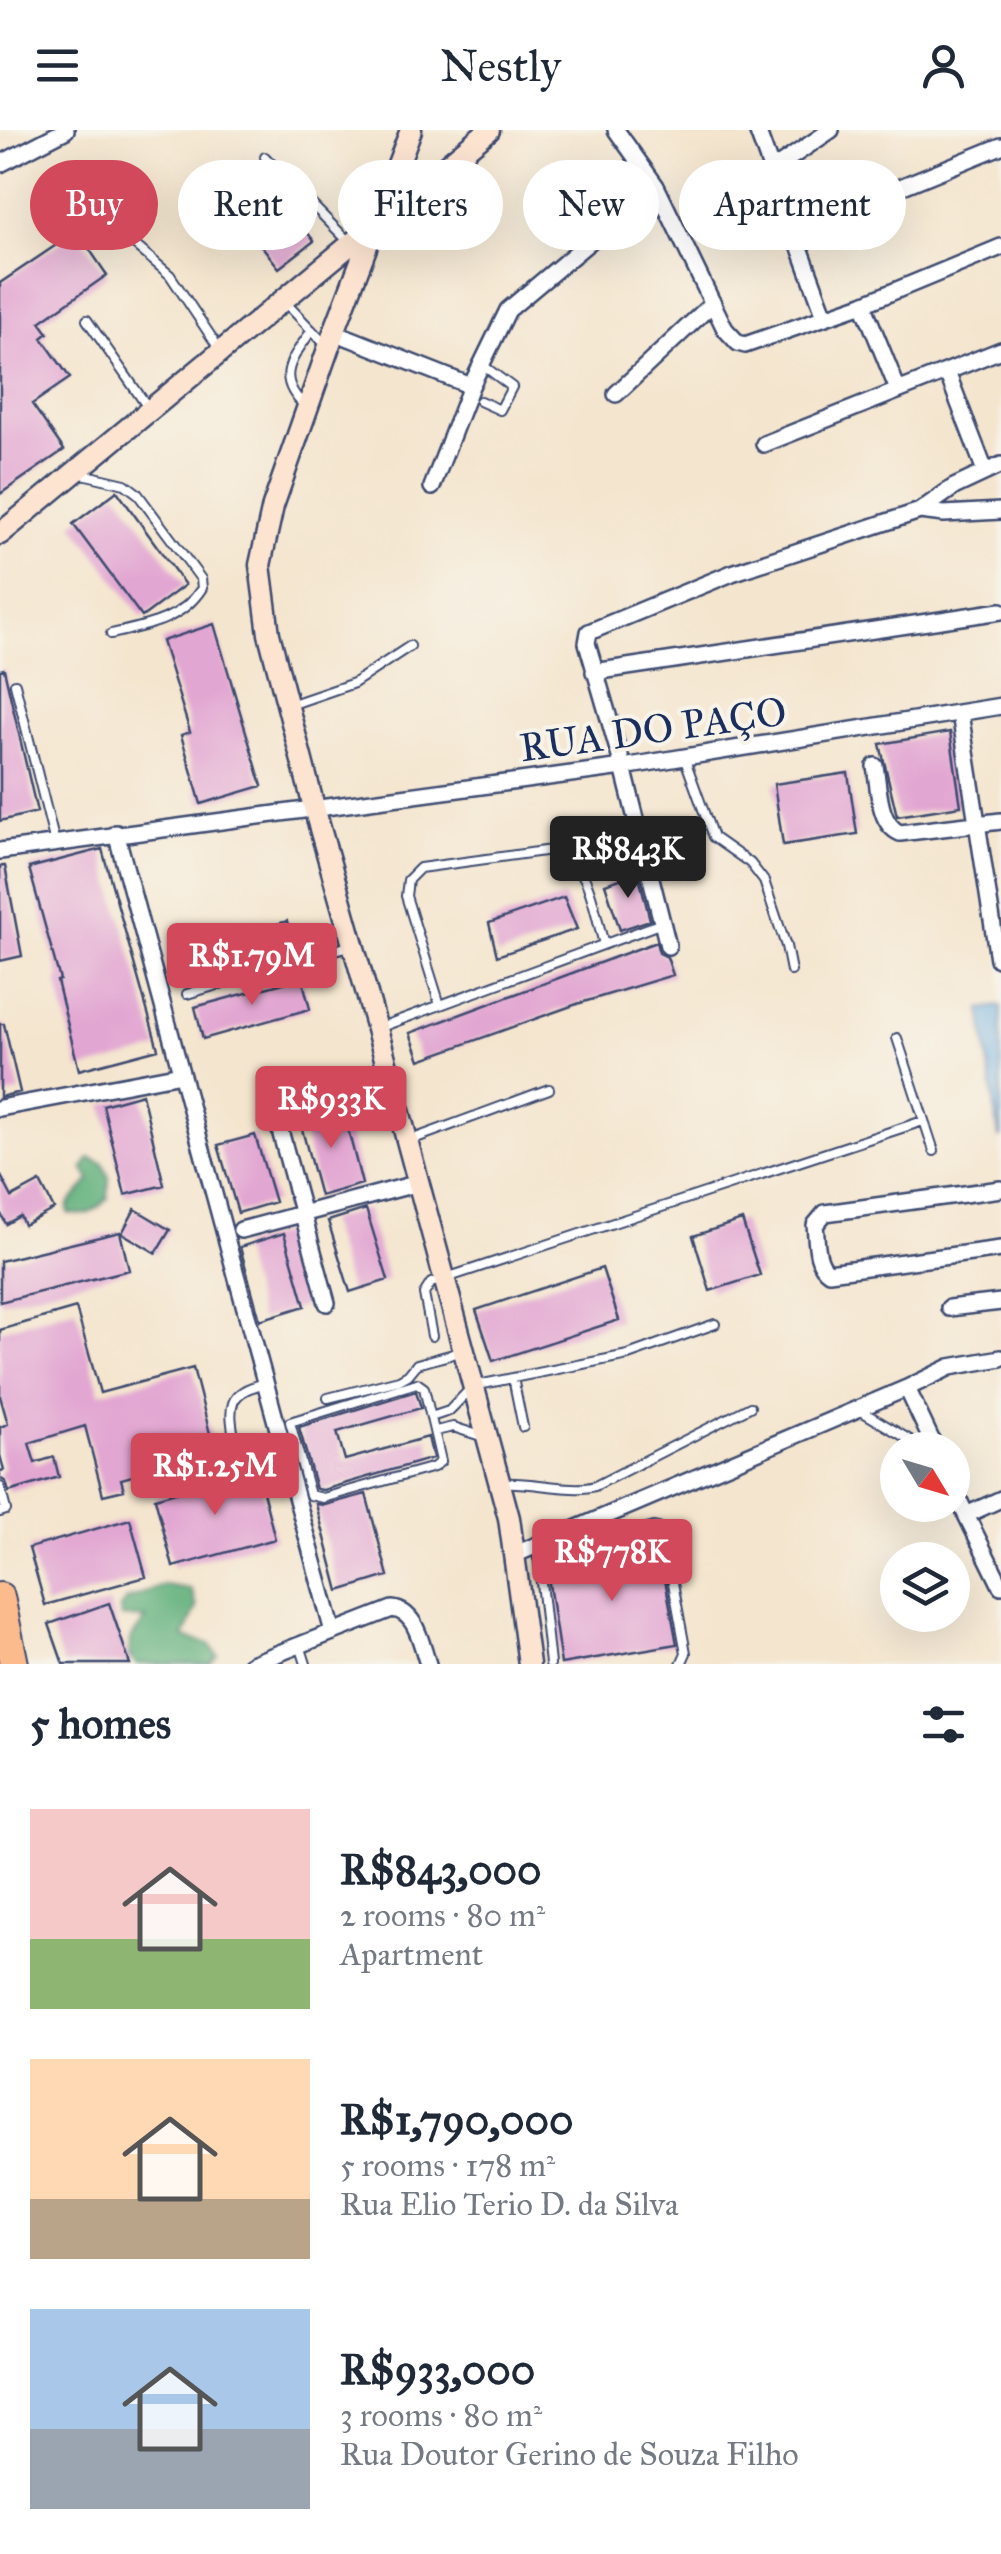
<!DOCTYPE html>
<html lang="en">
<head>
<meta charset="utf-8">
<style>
	body { margin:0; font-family:"IM FELL Great Primer",serif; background:#f6f6f7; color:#1f2937; height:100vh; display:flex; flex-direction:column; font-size:38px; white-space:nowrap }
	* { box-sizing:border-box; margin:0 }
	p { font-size:32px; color:#747a83 }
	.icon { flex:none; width:55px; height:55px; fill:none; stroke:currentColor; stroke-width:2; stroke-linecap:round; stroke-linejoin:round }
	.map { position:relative; height:1534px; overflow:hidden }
	.details { display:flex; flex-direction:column; background:#fff; flex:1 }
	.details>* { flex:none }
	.hud { position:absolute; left:30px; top:30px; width:942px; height:90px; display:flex; gap:20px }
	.needle { width:65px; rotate:128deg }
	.controls { position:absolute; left:880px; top:1302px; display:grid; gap:20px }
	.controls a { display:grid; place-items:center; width:90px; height:90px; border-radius:50%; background:#fff; box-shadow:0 10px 40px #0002; font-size:50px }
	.price { position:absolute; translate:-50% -85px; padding:0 22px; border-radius:10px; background:#d1495b; color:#fff; font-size:32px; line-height:65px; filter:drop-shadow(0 2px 5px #0008) }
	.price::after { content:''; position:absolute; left:50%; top:60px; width:30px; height:22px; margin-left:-15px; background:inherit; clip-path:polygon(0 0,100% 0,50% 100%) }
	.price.active { background:#222; color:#fff }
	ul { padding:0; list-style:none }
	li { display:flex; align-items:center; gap:30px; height:250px; padding:0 30px }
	li span { display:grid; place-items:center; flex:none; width:280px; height:200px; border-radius:0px; color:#555 }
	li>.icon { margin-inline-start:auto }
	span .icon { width:120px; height:120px; fill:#fffc; stroke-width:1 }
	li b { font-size:42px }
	h2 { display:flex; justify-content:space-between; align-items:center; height:120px; padding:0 30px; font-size:42px }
	.pill { padding:0 35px; border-radius:45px; background:#fff; box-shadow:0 10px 40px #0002; font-size:35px; line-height:90px }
	.pill.active { background:#d1495b; color:#fff }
	header { display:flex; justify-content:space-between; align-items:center; height:130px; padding:0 30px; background:#fff; font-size:45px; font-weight:600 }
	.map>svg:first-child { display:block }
	.forest { fill:#60b07c; stroke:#3e706d; stroke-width:2.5 }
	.water { fill:#6cade0; stroke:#446e9f; stroke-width:2.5 }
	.building { fill:#e2a6d2 }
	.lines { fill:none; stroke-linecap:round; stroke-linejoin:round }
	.lane-casing { stroke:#3c4a6f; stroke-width:12 }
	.street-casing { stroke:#3c4a6f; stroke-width:20 }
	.secondary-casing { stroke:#3c4a6f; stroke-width:25 }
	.highway-casing { stroke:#3c4a6f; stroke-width:32 }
	.lane { stroke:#fff; stroke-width:8 }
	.street { stroke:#fff; stroke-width:15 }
	.secondary { stroke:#fde4d1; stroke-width:20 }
	.highway { stroke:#fbbb8d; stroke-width:28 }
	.labels { text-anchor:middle; stroke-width:8; stroke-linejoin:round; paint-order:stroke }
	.street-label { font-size:40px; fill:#1b2f5e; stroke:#f7f3e8 }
</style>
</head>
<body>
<header><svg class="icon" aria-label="menu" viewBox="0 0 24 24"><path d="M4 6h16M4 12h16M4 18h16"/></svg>Nestly<svg class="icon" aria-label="person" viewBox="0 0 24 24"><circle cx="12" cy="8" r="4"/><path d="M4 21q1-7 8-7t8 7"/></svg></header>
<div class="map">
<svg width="1001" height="1534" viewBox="0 0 1001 1534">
	<rect width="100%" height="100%" fill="#f7f3e8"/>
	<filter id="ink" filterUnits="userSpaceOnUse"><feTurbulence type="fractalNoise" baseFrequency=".01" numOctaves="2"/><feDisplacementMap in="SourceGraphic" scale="20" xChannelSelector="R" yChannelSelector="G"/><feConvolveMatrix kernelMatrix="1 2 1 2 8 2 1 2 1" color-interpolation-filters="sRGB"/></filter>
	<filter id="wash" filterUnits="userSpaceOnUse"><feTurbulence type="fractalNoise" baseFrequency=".0048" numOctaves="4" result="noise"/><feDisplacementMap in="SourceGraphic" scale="40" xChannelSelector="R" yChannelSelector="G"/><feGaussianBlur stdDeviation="2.25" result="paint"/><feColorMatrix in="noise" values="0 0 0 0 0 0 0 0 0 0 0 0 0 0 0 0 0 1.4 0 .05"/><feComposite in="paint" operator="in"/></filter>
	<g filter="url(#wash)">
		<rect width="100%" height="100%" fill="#f4e5ce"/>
		<path class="forest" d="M90,1028L103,1033L109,1048L108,1068C94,1082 87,1088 68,1083V1075L90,1050L83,1038Z
			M164,1455L191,1459L197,1477L184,1507L209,1514L218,1526L210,1534H136L129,1526L130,1509L146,1489L121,1487L120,1478L127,1470Z"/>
		<path class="water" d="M1001,876V1007H999L981,879Z"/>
		<g id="blocks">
			<path class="building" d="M252,32L314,111L279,138L217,59Z
				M77,101L107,145L40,192L48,203L42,208L70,248L32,274L64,320L0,364V153Z
				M117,361L185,455L142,487L73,394Z
				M214,494L262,656L201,674L181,605L190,602L162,511Z
				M4,539L37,682L0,691V540Z
				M950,602L961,676L897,686L880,614Z
				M848,643L857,704L783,715L774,654Z
				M102,719L158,919L79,940L57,851L60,850L29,738Z
				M0,736H5L22,826L0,831Z
				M638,743L650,790L620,800L605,754Z
				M564,767L577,799L497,826L489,793Z
				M287,791L297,824L191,855L180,824Z
				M656,812L659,823L667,827L673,845L577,874L420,930L410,903Z
				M302,848L310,879L203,909L195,877Z
				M0,894H4L20,962L0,967Z
				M142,964L164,1055L125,1065L103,975Z
				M342,976L362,1054L320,1066L299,988Z
				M255,1005L275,1072L238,1083L218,1015Z
				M0,1044L12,1067L40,1052L54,1079L24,1095L20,1086L6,1094L0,1082Z
				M135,1079L170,1100L156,1123L122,1103Z
				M366,1079L388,1150L350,1162L328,1091Z
				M742,1090L760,1145L710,1161L693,1106Z
				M120,1102L129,1140L0,1172V1131Z
				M284,1103L305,1176L260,1190L240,1117Z
				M602,1138L619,1190L493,1231L476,1180Z
				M76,1178L100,1263L193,1238L215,1323L121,1349L124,1360L103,1365L85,1296L29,1313L35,1333L54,1327L59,1347L9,1362L6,1352L0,1348V1341L4,1340L0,1325V1297L8,1294L0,1266V1200Z
				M416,1261L421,1278L337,1302L345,1330L428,1307L433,1328L323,1360L316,1359L299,1297Z
				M257,1338L275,1409L173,1437L155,1368Z
				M366,1364L388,1446L339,1461L316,1374L325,1375Z
				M130,1389L146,1447L45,1475L29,1418Z
				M658,1412L677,1514L561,1534L547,1440L575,1435L574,1427L581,1425Z
				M109,1473L130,1534H63L49,1494Z"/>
		</g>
	</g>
	<g filter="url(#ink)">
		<use href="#blocks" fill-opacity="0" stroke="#3c4a6f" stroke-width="2.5"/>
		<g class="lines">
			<g class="lane-casing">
				<path id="lane" d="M265,27L351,114
					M97,91L136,116L170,145L220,220
					M283,170L325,214
					M87,190L149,279
					M480,271L500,280L512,257L481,234
					M306,277C274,248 291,230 312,200
					M78,343L125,354L137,363L201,449L202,458C182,490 146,496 111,504
					M15,554L55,713
					M290,575L354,553L410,516
					M684,627L713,707L750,733L764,751L786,816L791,841
					M187,864L349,816
					M440,875L406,766L408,750L420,738L559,719C591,738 594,781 604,814
					M381,897L662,793
					M897,908L934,1021
					M408,1011L549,959
					M432,1206L424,1164L431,1153L923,991
					M513,1248L523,1297
					M417,1253L424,1258L441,1331L434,1337L323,1368L310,1365L290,1292Z
					M328,1268L399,1250L408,1245L417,1234L464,1221
					M858,1279L910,1310L919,1320
					M431,1287L449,1281L473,1256L628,1225L715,1194
					M436,1301L453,1297L484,1307
					M236,1320C231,1285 221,1262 264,1254
					M504,1353C531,1351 573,1363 595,1356L750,1277
					M0,1357L6,1380L0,1382
					M538,1425L550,1534
					M538,1429L654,1397L663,1399L686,1523L681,1534
					M300,1515L306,1534"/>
			</g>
			<g class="street-casing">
				<path id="street" d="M616,0L656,56L725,199L738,213L745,215L863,174L1001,117
					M757,0L825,186
					M0,34L66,0
					M772,40L831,0
					M795,100L1001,16
					M863,174L898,260
					M334,202L471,256
					M947,242L985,341
					M616,264L713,173
					M764,314L1001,220
					M432,357L471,256L508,180L656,56
					M920,381L944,384L1001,381
					M594,542L1001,481
					M960,583L998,829
					M875,636C879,657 878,694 900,703L1001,691
					M116,703L333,1502
					M0,721L623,637L1001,576
					M668,816L623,637L587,513L589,502L732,443L920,381L954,357L1001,335
					M0,978L181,944
					M278,993L327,1173
					M1001,1059L825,1083L815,1095C817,1110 815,1133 829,1142L1001,1119
					M241,1100L419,1053
					M949,1178L1001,1172
					M907,1258L950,1237L1001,1228
					M952,1355L966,1385L1001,1369
					M966,1385L1001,1456
					M516,1424L907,1258L936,1320
					M251,1534L392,1479C417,1481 421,1515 428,1534"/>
			</g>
			<g class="secondary-casing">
				<path id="secondary" d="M411,0L334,202L273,376L260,435L269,504L315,681L377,899L509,1388L529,1534
					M0,404L489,0"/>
			</g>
			<g class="highway-casing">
				<path id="highway" d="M0,1467L14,1534"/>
			</g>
			<use href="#lane" class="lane"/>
			<use href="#street" class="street"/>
			<use href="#secondary" class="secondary"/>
			<use href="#highway" class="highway"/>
		</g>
	</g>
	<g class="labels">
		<g class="street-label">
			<text transform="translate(653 599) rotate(-8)" y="14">RUA DO PAÇO</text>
		</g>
	</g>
</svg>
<div class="controls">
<a><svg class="needle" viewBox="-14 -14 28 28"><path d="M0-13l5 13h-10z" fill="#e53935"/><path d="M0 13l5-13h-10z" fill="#747a83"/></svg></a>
<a><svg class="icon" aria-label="layers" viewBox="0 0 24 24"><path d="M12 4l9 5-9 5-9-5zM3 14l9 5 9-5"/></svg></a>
</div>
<b class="price active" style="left:628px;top:771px">R$843K</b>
<b class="price" style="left:252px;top:878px">R$1.79M</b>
<b class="price" style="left:331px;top:1021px">R$933K</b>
<b class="price" style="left:215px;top:1388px">R$1.25M</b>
<b class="price" style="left:612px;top:1474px">R$778K</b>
<div class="hud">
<a class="pill active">Buy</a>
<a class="pill">Rent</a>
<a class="pill">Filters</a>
<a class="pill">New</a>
<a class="pill">Apartment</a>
</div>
</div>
<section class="details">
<h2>5 homes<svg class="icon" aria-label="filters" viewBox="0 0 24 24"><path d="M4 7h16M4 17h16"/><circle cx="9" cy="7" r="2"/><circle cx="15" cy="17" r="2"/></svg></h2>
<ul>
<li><span style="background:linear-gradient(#f6c9c9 65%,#8fb573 0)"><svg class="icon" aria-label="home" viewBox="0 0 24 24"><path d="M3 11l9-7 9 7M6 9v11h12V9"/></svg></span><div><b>R$843,000</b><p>2 rooms · 80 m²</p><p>Apartment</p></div></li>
<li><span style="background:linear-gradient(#ffd9b3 70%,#b9a48a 0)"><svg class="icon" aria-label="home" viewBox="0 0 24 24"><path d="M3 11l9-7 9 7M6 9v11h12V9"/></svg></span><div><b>R$1,790,000</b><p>5 rooms · 178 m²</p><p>Rua Elio Terio D. da Silva</p></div></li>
<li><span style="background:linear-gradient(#a9c7e8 60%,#9aa5b1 0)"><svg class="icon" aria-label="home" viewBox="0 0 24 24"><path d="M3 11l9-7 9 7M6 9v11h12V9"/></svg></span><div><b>R$933,000</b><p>3 rooms · 80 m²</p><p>Rua Doutor Gerino de Souza Filho</p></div></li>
</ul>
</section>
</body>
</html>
